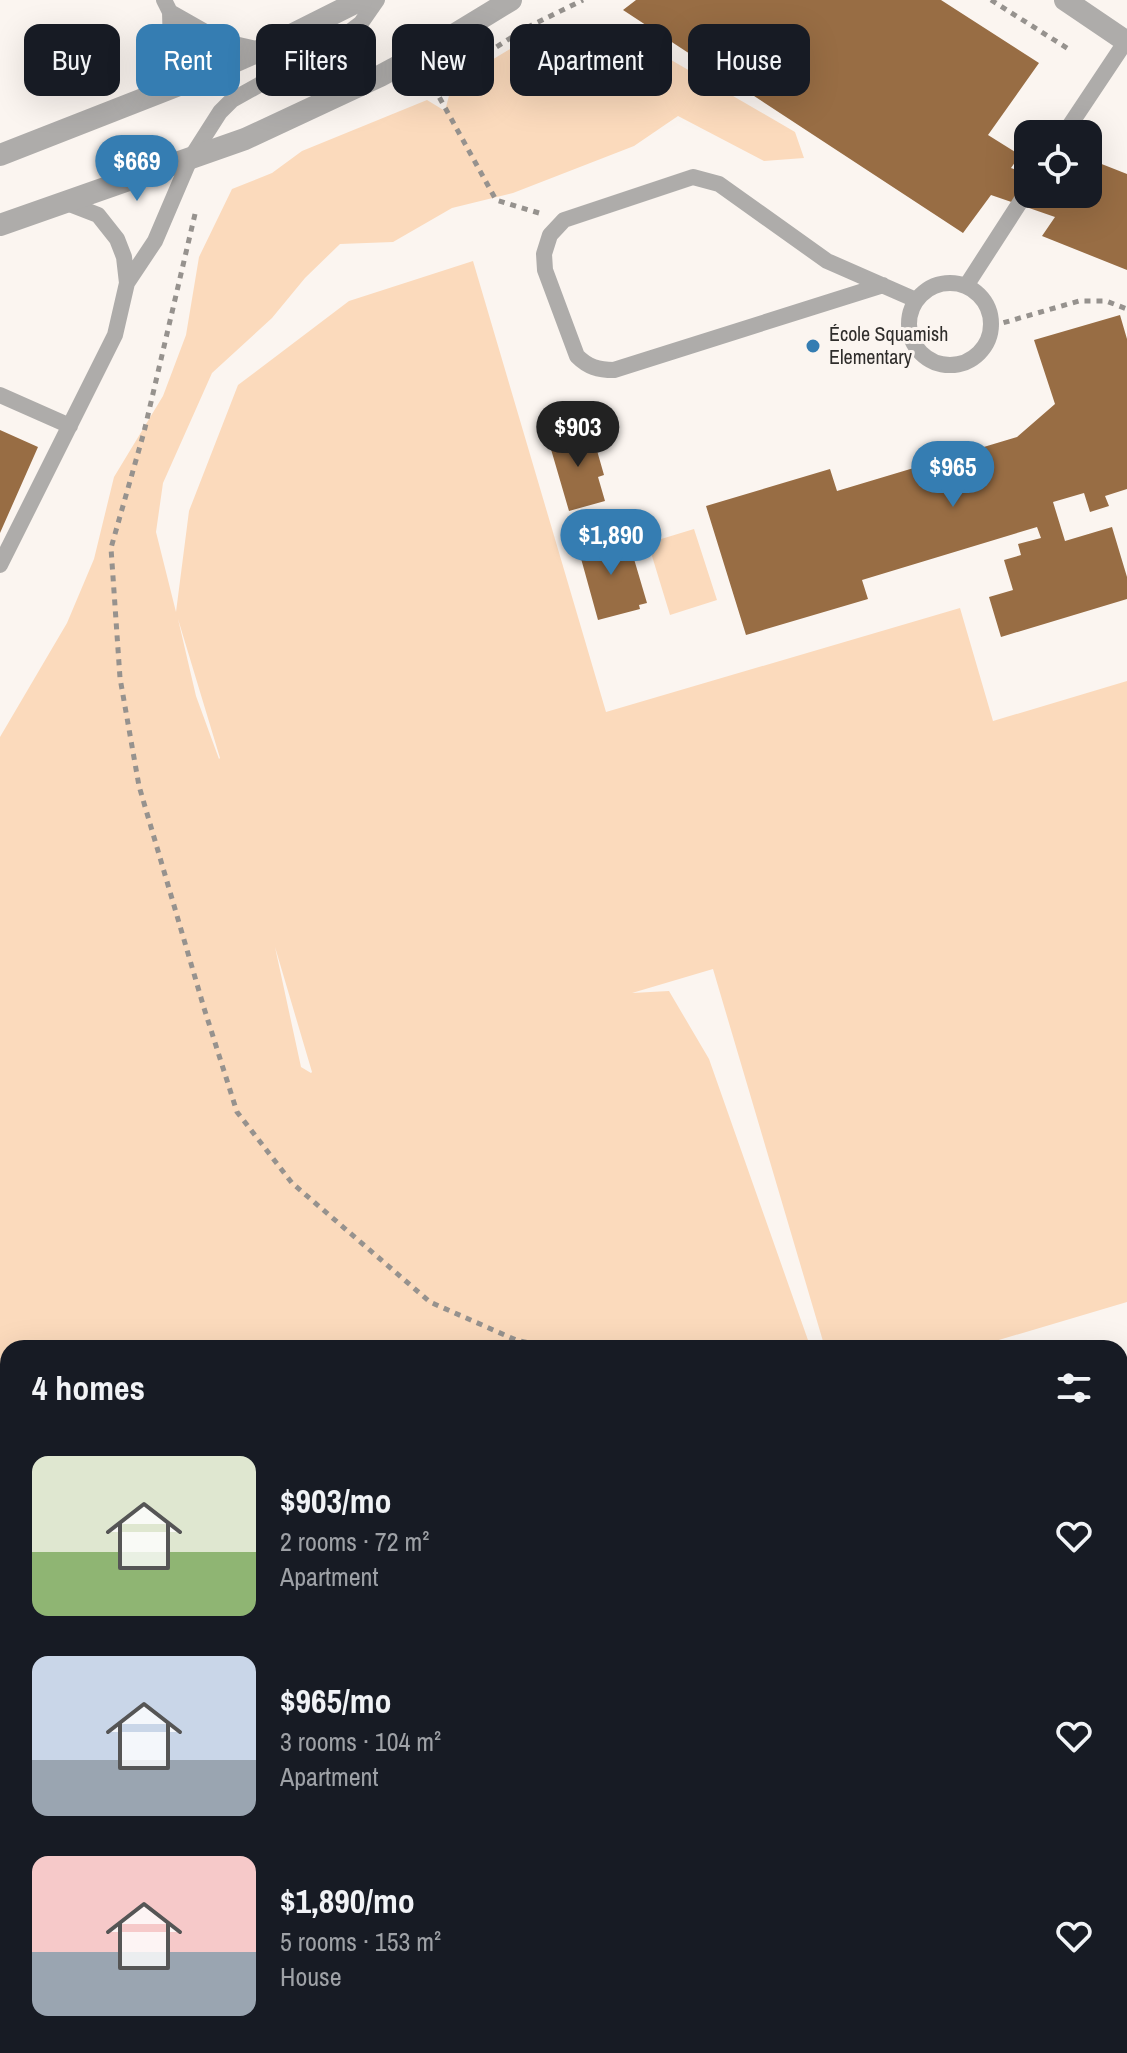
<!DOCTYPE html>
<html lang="en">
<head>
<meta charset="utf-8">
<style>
	body { margin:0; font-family:"Archivo Narrow",sans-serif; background:#242831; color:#f1f3f6; height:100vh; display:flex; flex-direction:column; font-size:30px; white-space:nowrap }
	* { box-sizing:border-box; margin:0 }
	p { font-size:26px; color:#9ea1a6 }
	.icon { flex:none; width:44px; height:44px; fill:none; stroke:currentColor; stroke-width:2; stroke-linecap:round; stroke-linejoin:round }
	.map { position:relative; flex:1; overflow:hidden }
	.panel { position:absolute; left:0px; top:1340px; width:1128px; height:714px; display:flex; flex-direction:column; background:#171b24; border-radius:24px 24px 0 0; box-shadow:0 8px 32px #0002 }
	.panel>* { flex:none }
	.banner { position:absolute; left:24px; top:24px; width:1080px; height:72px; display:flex; gap:16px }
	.buttons { position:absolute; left:1014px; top:120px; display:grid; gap:16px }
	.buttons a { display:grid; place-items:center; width:88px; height:88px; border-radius:16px; background:#171b24; box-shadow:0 8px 32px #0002; font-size:40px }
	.price { position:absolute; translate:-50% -68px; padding:0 18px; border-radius:28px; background:#357db2; color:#fff; font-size:26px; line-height:52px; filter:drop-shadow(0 2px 4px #0008) }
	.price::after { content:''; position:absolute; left:50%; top:48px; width:24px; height:18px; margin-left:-12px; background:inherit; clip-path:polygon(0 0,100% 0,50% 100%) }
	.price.on { background:#222; color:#fff }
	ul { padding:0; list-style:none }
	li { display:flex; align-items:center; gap:24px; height:200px; padding:0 32px }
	li span { display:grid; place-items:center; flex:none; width:224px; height:160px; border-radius:16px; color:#555 }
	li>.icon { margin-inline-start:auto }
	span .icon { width:96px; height:96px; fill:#fffc; stroke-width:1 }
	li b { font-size:34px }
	h2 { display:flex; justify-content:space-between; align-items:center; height:96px; padding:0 32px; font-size:34px }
	.tag { padding:0 28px; border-radius:16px; background:#171b24; box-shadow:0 8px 32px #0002; font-size:28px; line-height:72px }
	.tag.on { background:#357db2; color:#fff }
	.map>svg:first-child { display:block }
	.green { fill:#fbdabc; fill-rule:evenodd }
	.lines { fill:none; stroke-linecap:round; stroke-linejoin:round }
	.stream { stroke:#6b9dc4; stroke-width:10 }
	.building { fill:#986d44 }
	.path { stroke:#96928e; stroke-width:5; stroke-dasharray:6 6; stroke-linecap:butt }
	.service { stroke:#aeacaa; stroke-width:16 }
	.minor { stroke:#aeacaa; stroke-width:22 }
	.tertiary { stroke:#aeacaa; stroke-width:22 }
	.trunk { stroke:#686460; stroke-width:22 }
	.poi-dot { fill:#357db2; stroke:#fbf5f0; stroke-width:3 }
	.labels { text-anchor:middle; stroke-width:6; stroke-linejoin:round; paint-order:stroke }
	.poi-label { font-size:20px; fill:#2f2d2b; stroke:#fbf5f0; text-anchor:start }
</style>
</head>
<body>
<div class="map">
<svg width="1127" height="2053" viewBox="0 0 1127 2053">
	<rect width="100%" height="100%" fill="#fbf5f0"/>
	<path class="green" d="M567,27L607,30L666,57L795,132L804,158L764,161L678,116L634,146L513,193L452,208L393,242L340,244L305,278L272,318L212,373L163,483L156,532L176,612L189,511L238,385L349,301L473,261L606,712L960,608L993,721L1127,681V1302L972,1348H825L713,969L632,993L669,991L709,1059L809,1343L806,1348H8V1525L0,1489V737L67,623L94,559L114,477L163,396L186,335L199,257L232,189L272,173L302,151L427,100L445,111L452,84L520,43ZM178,619L220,758L219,759L196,696ZM275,947L312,1072L311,1073L301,1067Z
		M694,529L717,600L670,615L648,543Z
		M1120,1918L1127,1919V2053H182L179,2046H1120Z"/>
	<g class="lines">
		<path class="stream" d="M1120,1979H1127
			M570,2053L593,2046"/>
	</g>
	<path class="building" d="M636,0H941L1039,63L988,135L1020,155L1011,168L1028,174V194H1088V169L1094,161L1127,174V270L1042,236L1055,217L991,195L963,233L623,10Z
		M1120,315L1127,339V489L1105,496L1109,506L1090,512L1084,493L1053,502L1065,541L1112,527L1127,577V599L1001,637L989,597L1013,590L1004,560L1021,555L1018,544L1041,538L1037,527L862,580L868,599L746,635L706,506L830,469L837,491L1017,437L1055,404L1034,340Z
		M584,429L588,442L594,440L604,475L598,477L605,501L569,511L548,439Z
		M0,430L38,447L0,533Z
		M620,533L627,561L634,559L647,603L639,605L640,609L598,620L577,544Z"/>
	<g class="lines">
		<path class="path" d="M991,0L1070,50
			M539,213L496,200L432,84L471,63L528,27L583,0
			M195,214L144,432L111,548L120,678L139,786L204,1008L237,1112L292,1183L430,1302L516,1340L551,1348
			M992,326L1079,301H1106L1127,309"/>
		<path class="service" d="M170,12L207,33L230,43L261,50
			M150,96L165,75L171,47L170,12L164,0
			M1064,134L1126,41
			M909 324a41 41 0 1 1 82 0a41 41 0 1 1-82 0Z
			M127,283L155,241L190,159L220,112L232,100L336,42L361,23L377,0
			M883,285L614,370C598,370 588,367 577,356L545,270L544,254L550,235L564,220L693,177L719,184L827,261L916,300
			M966,286L1028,190
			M0,395L70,426
			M0,565L115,335L127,283L124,257L117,239L98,215L67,203
			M1120,1557L1127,1555"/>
		<path class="minor" d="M1120,1876L1127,1875"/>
		<path class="tertiary" d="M1065,0L1127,42
			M0,155L207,74L261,50L361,0
			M0,225L245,139L380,76L434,47L511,0"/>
		<path class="trunk" d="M0,1660L8,1683
			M0,1836L8,1858
			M77,2046L80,2053
			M137,2046L139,2053"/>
	</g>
	<circle class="poi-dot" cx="813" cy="346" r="8"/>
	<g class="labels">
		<g class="poi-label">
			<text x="829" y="341">École Squamish<tspan x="829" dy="23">Elementary</tspan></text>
		</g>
	</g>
</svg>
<div class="buttons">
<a><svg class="icon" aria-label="locate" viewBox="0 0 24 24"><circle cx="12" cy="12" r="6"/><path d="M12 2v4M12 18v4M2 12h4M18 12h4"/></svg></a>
</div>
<b class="price" style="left:137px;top:203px">$669</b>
<b class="price on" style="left:578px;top:469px">$903</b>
<b class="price" style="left:953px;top:509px">$965</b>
<b class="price" style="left:611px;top:577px">$1,890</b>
<div class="banner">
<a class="tag">Buy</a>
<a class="tag on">Rent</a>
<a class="tag">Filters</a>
<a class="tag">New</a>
<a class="tag">Apartment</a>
<a class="tag">House</a>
</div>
<section class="panel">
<h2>4 homes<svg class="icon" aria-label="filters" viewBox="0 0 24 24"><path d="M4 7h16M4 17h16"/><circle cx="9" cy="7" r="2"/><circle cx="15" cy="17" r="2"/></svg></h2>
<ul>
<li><span style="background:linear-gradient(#dfe7d0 60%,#8fb573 0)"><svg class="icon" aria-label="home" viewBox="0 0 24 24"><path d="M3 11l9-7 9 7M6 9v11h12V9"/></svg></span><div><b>$903/mo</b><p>2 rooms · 72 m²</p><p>Apartment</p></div><svg class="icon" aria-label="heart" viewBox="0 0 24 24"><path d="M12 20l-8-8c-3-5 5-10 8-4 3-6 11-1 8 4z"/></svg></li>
<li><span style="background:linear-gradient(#c9d6e8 65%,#9aa5b1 0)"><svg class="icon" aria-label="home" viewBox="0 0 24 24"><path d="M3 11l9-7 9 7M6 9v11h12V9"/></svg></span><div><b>$965/mo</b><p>3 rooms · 104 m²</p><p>Apartment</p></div><svg class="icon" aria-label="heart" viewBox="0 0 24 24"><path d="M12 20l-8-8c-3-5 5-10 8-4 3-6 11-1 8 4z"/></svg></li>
<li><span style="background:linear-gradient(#f6c9c9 60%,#9aa5b1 0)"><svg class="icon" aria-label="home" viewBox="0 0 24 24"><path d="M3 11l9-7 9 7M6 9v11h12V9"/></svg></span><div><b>$1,890/mo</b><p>5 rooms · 153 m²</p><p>House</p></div><svg class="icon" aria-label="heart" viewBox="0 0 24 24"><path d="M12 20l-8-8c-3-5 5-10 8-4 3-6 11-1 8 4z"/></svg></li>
</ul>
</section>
</div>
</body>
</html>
